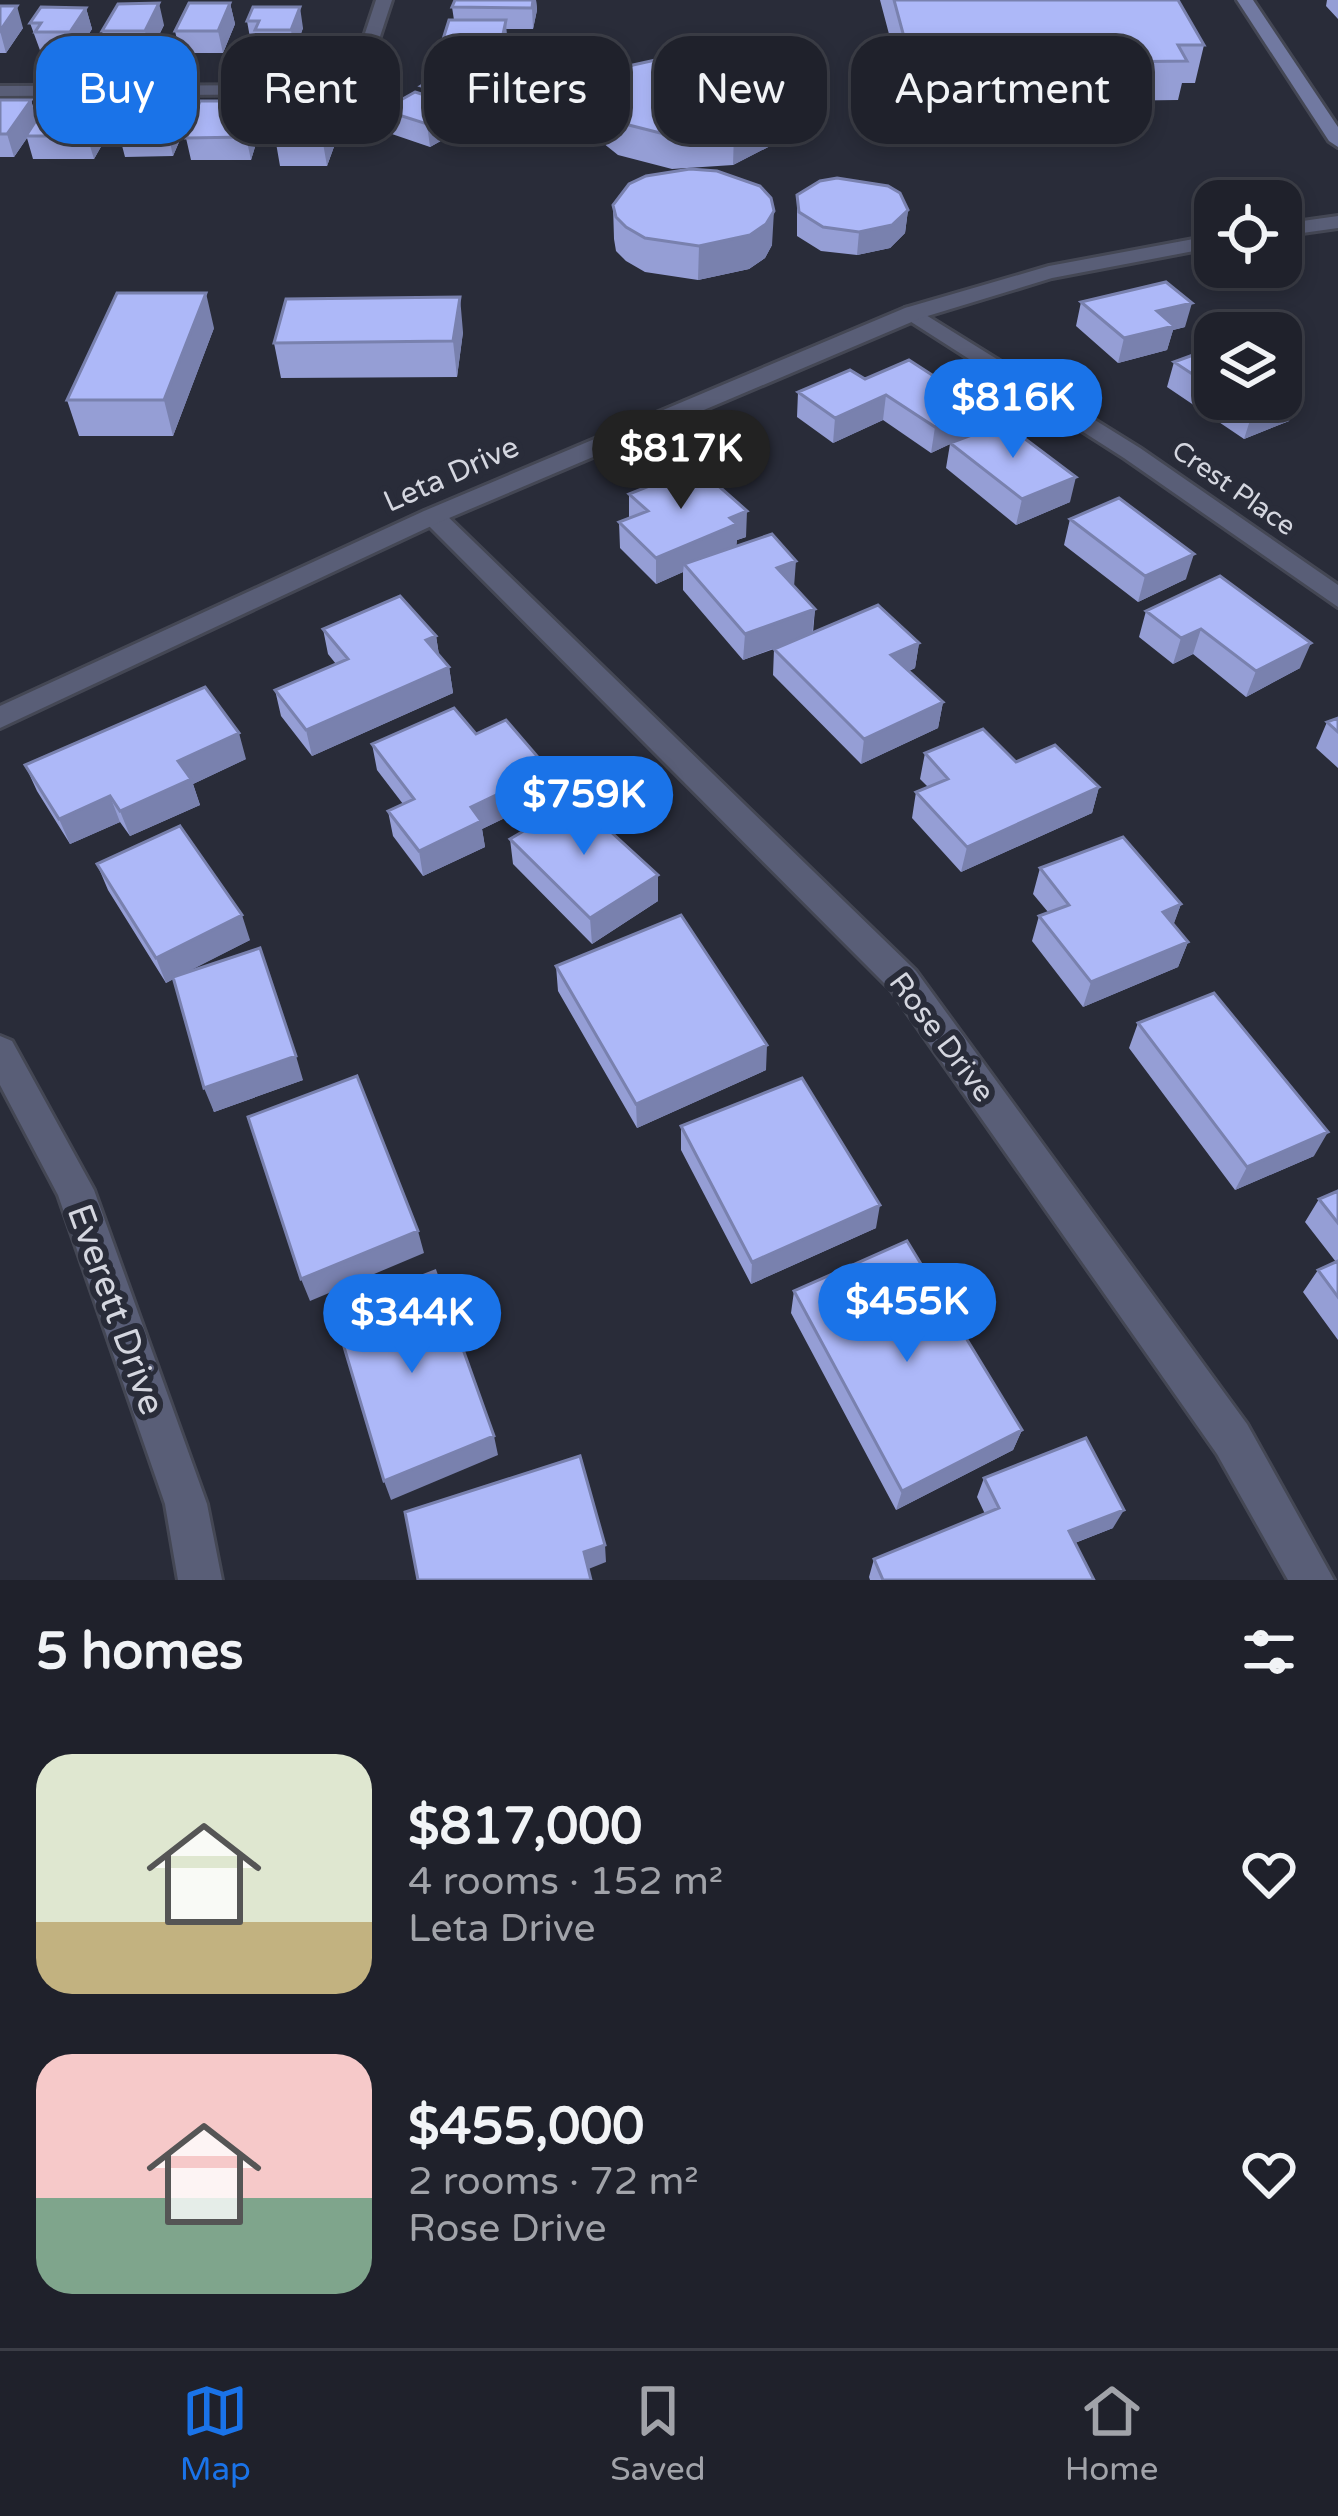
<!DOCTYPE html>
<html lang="en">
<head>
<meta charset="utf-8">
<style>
	body { margin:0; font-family:"Varela Round",sans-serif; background:#2c2e37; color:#f1f3f6; height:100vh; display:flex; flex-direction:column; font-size:45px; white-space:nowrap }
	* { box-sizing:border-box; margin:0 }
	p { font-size:39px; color:#a1a3a9 }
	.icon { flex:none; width:66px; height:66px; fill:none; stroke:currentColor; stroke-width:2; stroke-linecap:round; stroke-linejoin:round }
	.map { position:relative; height:1580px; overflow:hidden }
	.drawer { display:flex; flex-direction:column; background:#1f212b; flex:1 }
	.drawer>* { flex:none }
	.top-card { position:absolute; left:36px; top:36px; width:1266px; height:108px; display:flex; gap:24px }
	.buttons { position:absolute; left:1194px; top:180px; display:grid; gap:24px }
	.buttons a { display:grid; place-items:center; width:108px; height:108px; border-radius:24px; background:#1f212b; box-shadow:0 6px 18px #0003,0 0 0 3px #3c3e47; font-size:60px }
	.price { position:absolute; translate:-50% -102px; padding:0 27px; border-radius:42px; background:#1a73e8; color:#fff; font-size:39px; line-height:78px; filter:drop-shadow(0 3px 6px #0008) }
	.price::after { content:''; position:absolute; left:50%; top:72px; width:36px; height:27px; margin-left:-18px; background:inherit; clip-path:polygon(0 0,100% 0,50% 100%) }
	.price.active { background:#222; color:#fff }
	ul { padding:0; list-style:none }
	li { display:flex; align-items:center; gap:36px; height:300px; padding:0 36px }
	li span { display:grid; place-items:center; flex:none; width:336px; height:240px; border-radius:36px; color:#555 }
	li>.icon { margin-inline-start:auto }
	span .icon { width:144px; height:144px; fill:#fffc; stroke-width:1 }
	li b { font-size:51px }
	h2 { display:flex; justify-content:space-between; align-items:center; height:144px; padding:0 36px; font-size:51px }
	.chip { padding:0 42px; border-radius:36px; background:#1f212b; box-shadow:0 6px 18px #0003,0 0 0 3px #3c3e47; font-size:42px; line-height:108px }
	.chip.active { background:#1a73e8; color:#fff }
	.menu { display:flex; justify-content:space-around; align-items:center; height:168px; border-top:3px solid #3c3e47; background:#1f212b; font-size:33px; color:#a1a3a9 }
	.menu a { display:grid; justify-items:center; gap:6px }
	.menu .active { color:#1a73e8 }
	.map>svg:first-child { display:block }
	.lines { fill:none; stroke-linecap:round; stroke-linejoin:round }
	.minor-casing { stroke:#444754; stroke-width:6 }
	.tertiary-casing { stroke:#444754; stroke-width:6 }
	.secondary-casing { stroke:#444754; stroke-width:6 }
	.minor { fill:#595e77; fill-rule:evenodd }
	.tertiary { fill:#595e77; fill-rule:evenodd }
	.secondary { fill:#7179a1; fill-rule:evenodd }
	.wall { fill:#959ed5 }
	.shaded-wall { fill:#7981ae }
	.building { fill:#adb8f8; stroke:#7981ae; stroke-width:3 }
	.labels { text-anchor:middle; stroke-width:12; stroke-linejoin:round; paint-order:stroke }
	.far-street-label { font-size:27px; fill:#d4d6df; stroke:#292c39 }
	.street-label { font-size:30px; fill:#d4d6df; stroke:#292c39 }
	.near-street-label { font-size:36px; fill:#d4d6df; stroke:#292c39 }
</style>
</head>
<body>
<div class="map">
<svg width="1338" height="1580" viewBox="0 0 1338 1580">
	<rect width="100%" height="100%" fill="#292c39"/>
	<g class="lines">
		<g class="minor-casing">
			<path id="minor" d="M376,0H392L361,94L0,96V86L348,85Z
				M913,307L1140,448L1338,585V607L1124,458L905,318V308Z
				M433,508L442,511L916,971L1247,1424L1334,1580H1288L1217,1454L892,991L424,521L420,516Z
				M0,1036L12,1041L94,1190L207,1504L222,1580H178L165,1504L58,1195L0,1085Z"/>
		</g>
		<g class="tertiary-casing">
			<path id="tertiary" d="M1338,216V228L1281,236V224Z
				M1215,235V247L1052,278L921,318L442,521L0,728V706L424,511L905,308L1049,266Z"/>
		</g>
		<g class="secondary-casing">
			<path id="secondary" d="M1237,0H1253L1338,127V147L1329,141Z"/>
		</g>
		<use href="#minor" class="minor"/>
		<use href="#tertiary" class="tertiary"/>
		<use href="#secondary" class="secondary"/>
	</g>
	<path class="wall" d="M536,0L537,10L533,29H506L507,41L500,75L468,74L500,82L502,105L476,122L461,118L462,129L430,147L386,132L383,110L422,94L421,86L441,73L439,52L454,20L452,7Z
		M880,0H1178L1204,45L1195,83H1182L1178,100L1102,101L1097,91H998L996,102H907Z
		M1327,0H1338V19L1326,6Z
		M230,3L235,24L223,53H180L175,31Z
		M0,6L23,28L6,53H0Z
		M253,7L303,28L294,52H259L257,43H251L247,21Z
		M86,8L92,29L76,53H41L30,23Z
		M164,25L150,53H108L102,31Z
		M595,98L782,99L780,131L774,144L733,165L672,169L618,155L603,143L596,130Z
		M183,99L188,121L173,156L125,157L119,134Z
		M0,100H31L37,120L115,122L94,159H33L27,138L14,157H0Z
		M239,101L242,115L258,137L251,160H191L186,138Z
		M336,111L339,133L327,166H280L276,143Z
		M797,195L908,210L905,233L890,248L857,255L821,251L797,236Z
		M613,205L772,245L765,258L749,269L698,280L645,272L626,261L616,251L614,239Z
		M1081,302L1185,327L1173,330L1167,350L1118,363L1076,326Z
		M214,328L173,436H79L67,400Z
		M463,332L457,377L281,378L274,343Z
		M1215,347V399H1281L1289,421L1244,439L1167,387L1174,362Z
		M865,379L980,406L976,432L959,440L1070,502L1016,525L946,468L950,444L931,453L883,420L833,443L797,417L798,392Z
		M629,494L746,537L737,540L736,546L794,587L815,609L813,633L919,643L915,668L909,671L943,702L938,728L861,764L773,675L774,649L785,645L743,660L683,590V572L656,584L620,548L619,522L629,518Z
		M1070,519L1186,579L1138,602L1064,545Z
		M1220,576L1300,668L1246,697L1193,654L1173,664L1139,637L1146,611Z
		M323,629L436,636L439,655L449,667L453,693L312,756L281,716L275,690L336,664L328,654Z
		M1338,718V768L1316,748L1327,722Z
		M476,734L549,770L551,796L482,829L485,847L423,876L393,836L388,811L403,804L377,770L372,744Z
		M925,753L1016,762L1099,787L1092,813L961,872L912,818L916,792L928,787L920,779Z
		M246,759L193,784L200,805L130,836L120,822L70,844L37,791L25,765Z
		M510,839L658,901L592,944L513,864Z
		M97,864L250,940L182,974L303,1080L214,1112L173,979L166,983L108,890Z
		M1040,868L1181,904L1173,925L1188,942L1178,967L1083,1007L1032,941L1039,916L1048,912L1033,894Z
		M556,966L766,1070L637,1128L558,991Z
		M1138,1023L1314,1156L1235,1190L1129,1048Z
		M681,1126L876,1228L751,1284L681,1150Z
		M1338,1191V1340L1303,1292L1318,1270L1336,1262L1305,1222L1319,1199Z
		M794,1291L1022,1430L1013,1450L896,1510L791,1313Z
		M984,1478L1113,1528L1075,1543L1094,1580H870L869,1577L874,1559L985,1514L977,1497Z"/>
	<path class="shaded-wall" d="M533,0H536L537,10L533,29L532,8Z
		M159,3L164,25L150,53L145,31Z
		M230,3L235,24L223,53L218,31Z
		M17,6L23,28L6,53L0,31Z
		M300,7L303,28L294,52L291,30Z
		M86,8L92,29L76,53L70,32Z
		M506,20L507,41L500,75L499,53Z
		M500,82L502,105L476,122L474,100Z
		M110,99L115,122L94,159L87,136Z
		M183,99L188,121L173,156L168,133Z
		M782,99L780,131L774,144L733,165L734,132Z
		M31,100L37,123L26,136L27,138L14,157L7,134Z
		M460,106L462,129L430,147L427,124Z
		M336,111L339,133L327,166L323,143Z
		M253,115L258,137L251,160L246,137Z
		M908,210L905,233L890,248L857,255L859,232Z
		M774,211L772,245L765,258L749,269L698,280L699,246Z
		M206,293L214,328L173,436L164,400Z
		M460,297L463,332L457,377L453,341Z
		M1192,303L1185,327L1173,330L1167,350L1118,363L1124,338L1157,311Z
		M886,395L883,420L833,443L835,418Z
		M1297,396L1289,421L1244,439L1252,414Z
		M980,406L976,432L931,453L935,427Z
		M1076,477L1070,502L1016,525L1022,499Z
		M747,511L746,537L737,540L736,550L684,564L683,572L656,584V558L730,518Z
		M1194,554L1186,579L1138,602L1145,576Z
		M796,561L794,587L777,568Z
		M815,609L812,634L743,660L745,634Z
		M1201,629L1193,654L1173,664L1181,638Z
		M436,636L440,661L426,640Z
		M919,643L915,668L888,681L891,655Z
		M1311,643L1300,668L1246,697L1256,671Z
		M449,667L453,693L312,756L306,730Z
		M943,702L938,728L861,764L864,739Z
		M239,733L246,759L193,784L200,805L130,836L120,811L178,761Z
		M549,770L551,796L482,829L485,847L423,876L419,851L471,807Z
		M1099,787L1092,813L961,872L967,847Z
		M110,796L120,822L70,844L59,819Z
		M658,875V901L592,944L590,918Z
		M1181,904L1172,929L1163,912Z
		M242,915L250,940L166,983L156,958Z
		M1188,942L1178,967L1083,1007L1091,982Z
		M767,1045L766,1070L637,1128L636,1104Z
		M296,1056L303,1080L214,1112L204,1088Z
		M1328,1132L1314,1156L1235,1190L1247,1167Z
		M880,1205L876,1228L751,1284L752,1262Z
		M418,1231L424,1253L310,1301L301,1279Z
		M1022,1430L1013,1450L896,1510L902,1491Z
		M494,1436L498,1455L391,1500L384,1481Z
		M1124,1510L1113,1528L1059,1549L1069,1531Z
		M605,1545L606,1562L586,1570L584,1552Z"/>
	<path class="building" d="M455,0H533L532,8L452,7Z
		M894,0H1178L1204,45H1178L1187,61L1110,62L1105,52H998L1002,63H911Z
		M159,3L145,31H102L118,4Z
		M189,3H230L218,31H175Z
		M0,6H17L0,31Z
		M41,7L86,8L70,32H35L41,23H30Z
		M253,7H300L291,30H255L259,21H247Z
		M449,20H506L499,53L439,52Z
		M660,59H718L765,74L779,86L782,99L775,112L734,132L672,136L617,122L602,111L595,98L599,85L612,73L633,65Z
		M448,69L500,82L474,100L421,86Z
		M415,92L460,106L427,124L383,110Z
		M71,99H110L87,136H26L41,113H62Z
		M136,99H183L168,133L119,134Z
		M0,100H31L7,134H0Z
		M200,101H239L234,115H253L246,137L186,138Z
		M290,110L336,111L323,143H276Z
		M690,169L717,171L760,186L771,198L774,211L766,224L750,235L699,246L645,238L626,227L616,217L613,205L629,184L646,176Z
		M837,178L888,186L900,193L908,210L892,225L859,232L823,227L799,212L797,195L820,181Z
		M1166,282L1192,303L1157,311L1174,326L1124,338L1081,302Z
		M117,293H206L164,400H67Z
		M460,297L453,341L274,343L286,299Z
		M1215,347V389L1174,362Z
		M909,360L980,406L935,427L886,395L835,418L798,392L850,370L865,379Z
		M1281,386L1297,396L1252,414L1229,399H1281Z
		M1004,423L1076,477L1022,499L950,443Z
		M697,467L747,511L730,518L737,524L656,558L619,522L648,511L629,494Z
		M1119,498L1194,554L1145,576L1070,519Z
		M772,534L796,561L777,568L815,609L745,634L684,564Z
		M1220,576L1311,643L1256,671L1201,629L1181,638L1146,611Z
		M400,596L436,636L426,640L449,667L306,730L275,690L348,659L323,629Z
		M878,605L919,643L891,655L943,702L864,739L774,649Z
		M205,687L239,733L178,761L191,779L120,811L110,796L59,819L25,765Z
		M454,708L476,734L506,720L549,770L471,807L481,821L419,851L388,811L414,799L372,744Z
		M1338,718V732L1327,722Z
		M983,729L1016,762L1055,745L1099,787L967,847L916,792L948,779L925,753Z
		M576,800L658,875L590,918L510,839Z
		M180,826L242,915L156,958L97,864Z
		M1123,837L1181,904L1163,912L1188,942L1091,982L1039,916L1069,905L1040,868Z
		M681,915L767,1045L636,1104L556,966Z
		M260,948L296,1056L204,1088L173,977Z
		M1214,993L1328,1132L1247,1167L1138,1023Z
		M357,1076L418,1231L301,1279L248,1117Z
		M802,1078L880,1205L752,1262L681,1126Z
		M1338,1191V1223L1319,1199Z
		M907,1241L1022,1430L902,1491L794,1291Z
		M1338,1261V1297L1318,1270Z
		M435,1271L494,1436L384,1481L333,1310Z
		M1086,1438L1124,1510L1069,1531L1094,1580H883L874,1559L999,1508L984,1478Z
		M580,1456L605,1545L584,1552L591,1580H418L405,1512Z"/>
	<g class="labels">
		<g class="far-street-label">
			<text transform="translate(1234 488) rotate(35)" y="9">Crest Place</text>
		</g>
		<g class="street-label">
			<text transform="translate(451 474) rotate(-24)" y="10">Leta Drive</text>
			<text transform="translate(942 1037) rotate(53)" y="10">Rose Drive</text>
		</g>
		<g class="near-street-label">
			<text transform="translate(117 1309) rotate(70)" y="13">Everett Drive</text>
		</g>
	</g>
</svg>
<div class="buttons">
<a><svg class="icon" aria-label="locate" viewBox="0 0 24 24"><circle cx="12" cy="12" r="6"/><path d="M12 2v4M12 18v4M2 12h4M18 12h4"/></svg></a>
<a><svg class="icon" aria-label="layers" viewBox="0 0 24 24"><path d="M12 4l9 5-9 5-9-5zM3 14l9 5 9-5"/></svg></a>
</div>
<b class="price" style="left:1013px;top:461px">$816K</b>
<b class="price active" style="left:681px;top:512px">$817K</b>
<b class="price" style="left:584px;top:858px">$759K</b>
<b class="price" style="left:907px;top:1365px">$455K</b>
<b class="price" style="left:412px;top:1376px">$344K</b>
<div class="top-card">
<a class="chip active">Buy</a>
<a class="chip">Rent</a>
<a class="chip">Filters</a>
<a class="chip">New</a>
<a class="chip">Apartment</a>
</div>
</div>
<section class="drawer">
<h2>5 homes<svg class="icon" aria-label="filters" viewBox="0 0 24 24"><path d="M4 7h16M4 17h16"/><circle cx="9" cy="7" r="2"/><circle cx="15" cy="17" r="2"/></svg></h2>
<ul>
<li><span style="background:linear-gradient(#dfe7d0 70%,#c2b280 0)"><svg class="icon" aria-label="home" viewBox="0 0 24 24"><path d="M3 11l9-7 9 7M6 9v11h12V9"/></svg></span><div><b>$817,000</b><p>4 rooms · 152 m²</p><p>Leta Drive</p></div><svg class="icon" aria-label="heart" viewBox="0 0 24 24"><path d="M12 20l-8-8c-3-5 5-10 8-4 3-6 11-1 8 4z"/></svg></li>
<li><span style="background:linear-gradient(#f6c9c9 60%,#7fa58c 0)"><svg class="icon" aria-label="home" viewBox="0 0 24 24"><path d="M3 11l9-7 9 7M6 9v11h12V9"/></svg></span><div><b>$455,000</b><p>2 rooms · 72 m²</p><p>Rose Drive</p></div><svg class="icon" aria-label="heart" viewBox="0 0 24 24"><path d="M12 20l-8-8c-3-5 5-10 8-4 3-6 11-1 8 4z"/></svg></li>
</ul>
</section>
<nav class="menu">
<a class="active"><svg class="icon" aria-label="map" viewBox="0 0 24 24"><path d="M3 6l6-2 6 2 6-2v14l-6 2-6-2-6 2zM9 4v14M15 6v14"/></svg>Map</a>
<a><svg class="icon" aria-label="saved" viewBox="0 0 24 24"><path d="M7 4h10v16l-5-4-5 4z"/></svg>Saved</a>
<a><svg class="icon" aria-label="home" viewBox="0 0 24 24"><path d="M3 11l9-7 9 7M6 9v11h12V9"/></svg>Home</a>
</nav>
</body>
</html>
